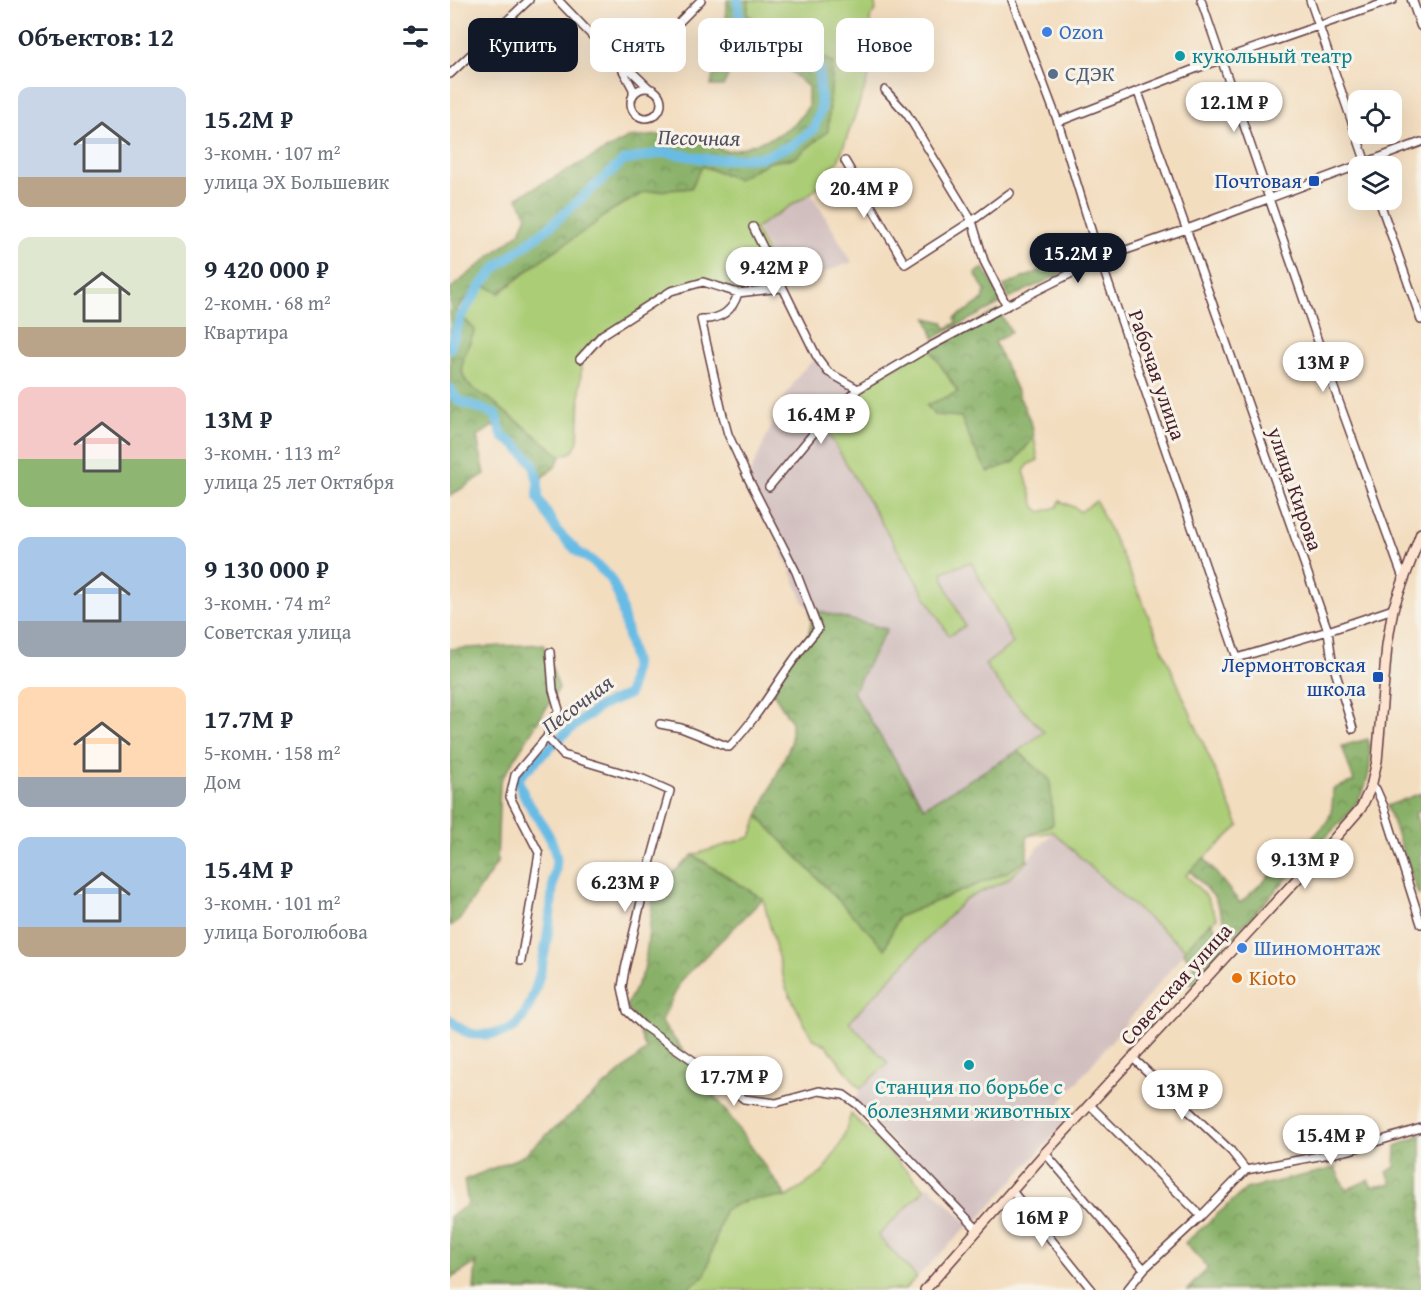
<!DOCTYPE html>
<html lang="ru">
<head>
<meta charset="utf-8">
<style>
	body { margin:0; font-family:"Gentium Book Plus",serif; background:#f6f6f7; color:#1f2937; height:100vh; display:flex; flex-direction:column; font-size:22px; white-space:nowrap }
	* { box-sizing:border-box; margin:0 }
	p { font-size:20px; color:#747a83 }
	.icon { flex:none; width:33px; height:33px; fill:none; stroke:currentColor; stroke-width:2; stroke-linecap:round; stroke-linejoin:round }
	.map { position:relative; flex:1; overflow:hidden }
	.side { display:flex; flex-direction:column; background:#fff; width:450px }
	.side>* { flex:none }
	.banner { position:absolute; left:18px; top:18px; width:570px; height:54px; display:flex; gap:12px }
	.buttons { position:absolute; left:898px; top:90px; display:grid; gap:12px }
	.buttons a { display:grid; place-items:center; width:54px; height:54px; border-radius:12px; background:#fff; box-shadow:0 6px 24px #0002; font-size:30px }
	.price { position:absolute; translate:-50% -51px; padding:0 14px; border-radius:21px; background:#fff; color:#222; font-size:20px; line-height:39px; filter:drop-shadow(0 2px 3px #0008) }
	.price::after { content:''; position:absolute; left:50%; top:36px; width:18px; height:14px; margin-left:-9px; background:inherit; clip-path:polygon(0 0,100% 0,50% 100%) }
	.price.on { background:#111827; color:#fff }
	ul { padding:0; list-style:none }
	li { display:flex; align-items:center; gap:18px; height:150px; padding:0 18px }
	li span { display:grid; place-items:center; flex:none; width:168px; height:120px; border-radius:12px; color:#555 }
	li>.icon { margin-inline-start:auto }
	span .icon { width:72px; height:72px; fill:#fffc; stroke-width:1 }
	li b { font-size:26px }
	h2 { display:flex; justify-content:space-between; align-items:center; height:72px; padding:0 18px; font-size:26px }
	.pill { padding:0 21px; border-radius:12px; background:#fff; box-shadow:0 6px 24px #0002; font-size:21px; line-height:54px }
	.pill.on { background:#111827; color:#fff }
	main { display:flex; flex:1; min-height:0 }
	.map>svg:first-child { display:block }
	.industrial { fill:#d1bfbf }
	.grass { fill:#abcd76; stroke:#7a7650; stroke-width:1.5 }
	.forest { fill:url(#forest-crowns); stroke:#696849; stroke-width:1.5 }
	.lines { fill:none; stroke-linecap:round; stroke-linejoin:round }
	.river { stroke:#68bbe4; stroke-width:10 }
	.minor-casing { stroke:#633c41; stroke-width:10 }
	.tertiary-casing { stroke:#633c41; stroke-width:11 }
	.secondary-casing { stroke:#633c41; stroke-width:12 }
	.minor { stroke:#fff; stroke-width:7 }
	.tertiary { stroke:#fff; stroke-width:8 }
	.secondary { stroke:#fde4d1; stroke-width:9 }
	.shop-dot { fill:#3f7fe0; stroke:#f7f3e8; stroke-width:2 }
	.culture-dot { fill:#0f9aa8; stroke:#f7f3e8; stroke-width:2 }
	.service-dot { fill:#5c6f8a; stroke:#f7f3e8; stroke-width:2 }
	.transit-dot { fill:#1a4fb4; stroke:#f7f3e8; stroke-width:2 }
	.food-dot { fill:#e8710a; stroke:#f7f3e8; stroke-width:2 }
	.labels { text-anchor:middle; stroke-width:6; stroke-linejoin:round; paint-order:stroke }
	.shop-label { font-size:21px; fill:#366cbe; stroke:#f7f3e8; text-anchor:start }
	.culture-label { font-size:21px; fill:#0d838f; stroke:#f7f3e8; text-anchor:start }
	.service-label { font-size:21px; fill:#4e5e75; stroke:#f7f3e8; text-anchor:start }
	.transit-label { font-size:21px; fill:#164399; stroke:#f7f3e8; text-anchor:end }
	.street-label { font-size:21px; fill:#4a1f2b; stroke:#f7f3e8 }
	.food-label { font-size:21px; fill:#c56008; stroke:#f7f3e8; text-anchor:start }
	.water-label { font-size:22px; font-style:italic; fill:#534e62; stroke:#f7f3e8 }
</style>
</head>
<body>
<main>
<section class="side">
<h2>Объектов: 12<svg class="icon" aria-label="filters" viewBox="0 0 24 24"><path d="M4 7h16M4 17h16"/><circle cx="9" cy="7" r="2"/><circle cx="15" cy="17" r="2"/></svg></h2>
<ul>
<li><span style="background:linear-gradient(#c9d6e8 75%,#b9a48a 0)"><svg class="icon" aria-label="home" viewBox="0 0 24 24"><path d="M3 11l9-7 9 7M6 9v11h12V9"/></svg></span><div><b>15.2M ₽</b><p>3-комн. · 107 m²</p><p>улица ЭХ Большевик</p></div></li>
<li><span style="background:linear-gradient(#dfe7d0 75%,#b9a48a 0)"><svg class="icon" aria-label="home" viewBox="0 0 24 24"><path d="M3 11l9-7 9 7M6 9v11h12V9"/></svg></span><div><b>9 420 000 ₽</b><p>2-комн. · 68 m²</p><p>Квартира</p></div></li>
<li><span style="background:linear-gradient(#f6c9c9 60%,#8fb573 0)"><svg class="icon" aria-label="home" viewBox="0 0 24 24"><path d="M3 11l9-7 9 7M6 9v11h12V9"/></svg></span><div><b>13M ₽</b><p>3-комн. · 113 m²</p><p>улица 25 лет Октября</p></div></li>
<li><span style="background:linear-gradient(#a9c7e8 70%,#9aa5b1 0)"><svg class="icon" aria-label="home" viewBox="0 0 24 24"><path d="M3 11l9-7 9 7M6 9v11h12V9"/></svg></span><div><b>9 130 000 ₽</b><p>3-комн. · 74 m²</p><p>Советская улица</p></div></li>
<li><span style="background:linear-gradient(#ffd9b3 75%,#9aa5b1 0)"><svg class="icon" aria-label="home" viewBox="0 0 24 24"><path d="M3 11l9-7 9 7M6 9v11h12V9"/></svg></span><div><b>17.7M ₽</b><p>5-комн. · 158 m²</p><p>Дом</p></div></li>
<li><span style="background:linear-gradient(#a9c7e8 75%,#b9a48a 0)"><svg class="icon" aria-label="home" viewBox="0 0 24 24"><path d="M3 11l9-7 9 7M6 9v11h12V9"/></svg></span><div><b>15.4M ₽</b><p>3-комн. · 101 m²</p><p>улица Боголюбова</p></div></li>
</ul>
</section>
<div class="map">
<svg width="971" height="1290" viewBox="0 0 971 1290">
	<defs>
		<pattern id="forest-crowns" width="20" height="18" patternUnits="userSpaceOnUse" patternTransform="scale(1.5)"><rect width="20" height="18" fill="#88b067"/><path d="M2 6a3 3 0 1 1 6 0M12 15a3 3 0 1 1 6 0" fill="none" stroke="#718f55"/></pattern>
	</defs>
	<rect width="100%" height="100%" fill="#f7f3e8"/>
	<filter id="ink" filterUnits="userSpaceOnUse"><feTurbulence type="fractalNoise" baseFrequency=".0167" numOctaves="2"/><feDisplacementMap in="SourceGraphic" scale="12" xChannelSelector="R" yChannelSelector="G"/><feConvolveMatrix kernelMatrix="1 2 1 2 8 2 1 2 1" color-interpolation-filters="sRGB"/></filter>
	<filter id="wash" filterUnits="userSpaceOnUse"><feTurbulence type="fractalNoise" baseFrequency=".008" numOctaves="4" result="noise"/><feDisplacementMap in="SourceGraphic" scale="24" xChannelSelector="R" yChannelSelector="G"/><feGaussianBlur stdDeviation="1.35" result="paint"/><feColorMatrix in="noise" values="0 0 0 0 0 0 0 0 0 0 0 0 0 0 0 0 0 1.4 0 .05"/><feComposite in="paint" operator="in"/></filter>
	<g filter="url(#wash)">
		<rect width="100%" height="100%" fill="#f3ddbf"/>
		<path class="industrial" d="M361,193L402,262L335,287L307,227Z
			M367,357L378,372L408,389L373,424L486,616L499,636L514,627L497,588L492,572L521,562L563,643L535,665L555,692L594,732L568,751L475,808L403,692L384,616L360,609L354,603L324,531L298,478L334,398L350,373Z
			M603,832L673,897L735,949L734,953L610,1103L622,1115L526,1222L404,1105L410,1089L438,1063L399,1022L515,899L555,881L579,861L577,860Z
			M479,1185L519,1225L467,1277L427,1236Z"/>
		<path class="grass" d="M299,0H424L426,10L420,17L421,38L430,36L435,48L419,76L388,162L381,167L384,173L361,193L305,228L334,288L288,293L253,282L221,291L152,335L130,359L131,369L128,441L122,452L111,456L62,417C53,412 48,405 40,399C35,396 29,393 24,389C1,373 17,350 25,330L5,310L17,297L32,284L50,293L91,260L143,225L162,210L195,192L241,188L252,166L287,179L319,162L345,158L383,63L297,15Z
			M479,347L508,392L477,406L485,415L511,416L523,446L538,471L564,462L584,437L588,460L579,464L574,471L585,507L591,512L607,507L610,501L626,508L630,512L646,501L676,564L789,826L736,875L756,896L767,918L735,949L673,897L603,832L577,836L600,780L568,751L594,732L555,692L535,665L563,643L521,562L492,572L497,588L515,626L499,636L372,423L408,389Z
			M308,816L435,948L448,917L557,872L577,860L579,861L555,881L515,899L399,1022L438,1063L410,1089L377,1046L362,1038L336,988L313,899L243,855L301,837Z
			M401,1114L475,1189L428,1236L467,1277L454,1290H236L255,1275L274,1210L297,1199L337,1197L373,1172L393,1139Z"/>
		<path class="forest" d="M277,0H299L297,15L383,63L378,131L345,158L319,162L287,179L252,166L241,188L195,192L162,210L143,225L91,260L49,293L32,284L17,297L5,310L25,330C17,350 1,373 24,389C29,393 35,396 40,399C48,405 53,412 62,417L111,456L105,467L88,481L83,463L66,445L53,437L43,426L27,437L35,474L0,496V289L70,232L77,216L67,197L178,138L221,134L277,151L292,148L324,137L345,124L358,107V87L331,63L302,47L276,21Z
			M279,39L286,40L290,59L283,66L273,86H261L265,65L275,59Z
			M642,249L646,258L559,298L554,286Z
			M534,268L553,302L484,338L477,318L493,322L496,329L506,323L505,318L533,300L535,291L525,273Z
			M548,310L561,332L545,342L582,425L584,437L564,462L538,472L523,446L511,417L485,415L477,405L508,392L479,347Z
			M360,609L437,629L403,692L474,807L568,751L600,780L603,824L577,836V860L557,872L448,917L435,949L308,816L341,743V721L324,694L328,675L358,636L361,623Z
			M93,644L109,688L50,782L47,863L8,922L0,926V649Z
			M918,739C919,747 921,755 920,763C919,801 887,826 861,851L859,841C879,822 883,818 883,789L904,781L892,746Z
			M971,793V810L965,813L971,832V893L968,894L937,806Z
			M848,850L852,862L781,939L765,898L740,871L754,858L790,903Z
			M243,855L313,899L232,979L211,1022L229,1045L337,1197L297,1200L274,1210L255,1275L236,1290H24L26,1263L0,1279V1217L18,1204L14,1180L71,1157L196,1050L184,1017L176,1006L194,971L204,890Z
			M761,922L777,945L741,985L734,977L745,967L734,953L735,949Z
			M971,1134V1290H737L758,1268L735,1243L796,1189L885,1168L896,1190L918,1180L922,1187L942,1184L937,1172L945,1167L946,1146Z"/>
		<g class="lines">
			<path class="river" d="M0,348L11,316L32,284L48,266L98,228L173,161L215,152L261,160L313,157L342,145L363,130L371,109L369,68L341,54L313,34L290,25L288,0
				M0,388L7,400L45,414L53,437L66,445L83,463L88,481V498L107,531L128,552L141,560L160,577L169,597L184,663L179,694L149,707L114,734L68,778C74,807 102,828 106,857C108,865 103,875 103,884C101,916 91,1015 59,1030C54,1033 46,1033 41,1034C23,1037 12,1032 0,1020"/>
		</g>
	</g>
	<g filter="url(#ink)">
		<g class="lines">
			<g class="minor-casing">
				<path id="minor" d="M108,0L170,65L177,67L199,88
					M562,0L608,122L650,259L787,658L878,631L943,609
					M751,0L884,388L953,578
					M860,0L917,166
					M0,74L79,0
					M181 103a15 15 0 1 1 30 0a15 15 0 1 1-30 0Z
					M435,90L457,114L522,221L534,261L557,306
					M688,92L878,631L882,661L903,729
					M183,95V89L170,65L193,59L251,0
					M608,122L750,67L943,0
					M395,161L455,264L522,221L560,193
					M929,200L971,320
					M303,227L367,357L378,372L408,389
					M130,359L152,335L221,291L253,282L288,293L331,288
					M319,487L372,423L408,389L479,347L548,310L650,259L737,229L971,142
					M210,724L231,728L279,747C314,712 334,666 368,629L346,572L298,478L278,434L272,412L251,319C270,320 283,311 288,293
					M97,737L113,755L193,779L220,791L201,860L175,969L172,987L177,1011L192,1025L254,1068L294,1099L326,1103L369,1091L394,1095L408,1105L528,1230
					M921,787L926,789L934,807L971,924
					M71,961L89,853L60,797L65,775L97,737L100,726L109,710L103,690L100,652
					M683,1058L781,1151L796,1170
					M640,1105L751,1216L796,1170
					M595,1153L694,1269
					M796,1170L900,1150L971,1128
					M562,1191L642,1290
					M677,1290L694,1269L751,1216"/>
			</g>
			<g class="tertiary-casing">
				<path id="tertiary" d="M962,0L971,26"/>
			</g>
			<g class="secondary-casing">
				<path id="secondary" d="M475,1290L595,1153L884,839L911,808L921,787L927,761L937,645L943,609L971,533"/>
			</g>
			<use href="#minor" class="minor"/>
			<use href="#tertiary" class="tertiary"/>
			<use href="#secondary" class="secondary"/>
		</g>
	</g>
	<g class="shop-dot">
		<circle cx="597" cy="32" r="6"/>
		<circle cx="792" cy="948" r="6"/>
	</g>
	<g class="culture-dot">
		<circle cx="730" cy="56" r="6"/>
		<circle cx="519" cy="1065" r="6"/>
	</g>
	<circle class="service-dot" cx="603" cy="74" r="6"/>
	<g class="transit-dot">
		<rect x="858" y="175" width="12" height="12" rx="3"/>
		<rect x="922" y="671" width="12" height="12" rx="3"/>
	</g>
	<circle class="food-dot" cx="787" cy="978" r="6"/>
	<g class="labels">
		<g class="shop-label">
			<text x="609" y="39">Ozon</text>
			<text x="804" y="955">Шиномонтаж</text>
		</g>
		<g class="culture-label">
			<text x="742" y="63">кукольный театр</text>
			<text x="519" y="1094" text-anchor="middle">Станция по борьбе с<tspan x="519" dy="24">болезнями животных</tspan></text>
		</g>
		<g class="service-label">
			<text x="615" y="81">СДЭК</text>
		</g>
		<g class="transit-label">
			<text x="852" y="188">Почтовая</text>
			<text x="916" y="672">Лермонтовская<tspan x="916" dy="24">школа</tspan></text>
		</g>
		<g class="street-label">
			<text transform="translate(707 375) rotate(71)" y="7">Рабочая улица</text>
			<text transform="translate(845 489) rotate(71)" y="7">улица Кирова</text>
			<text transform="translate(726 984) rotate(-48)" y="7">Советская улица</text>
		</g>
		<g class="food-label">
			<text x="799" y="985">Kioto</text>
		</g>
		<g class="water-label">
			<text transform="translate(249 137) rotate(1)" y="8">Песочная</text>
			<text transform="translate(127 704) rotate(-37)" y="8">Песочная</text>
		</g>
	</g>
</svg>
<div class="buttons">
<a><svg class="icon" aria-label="locate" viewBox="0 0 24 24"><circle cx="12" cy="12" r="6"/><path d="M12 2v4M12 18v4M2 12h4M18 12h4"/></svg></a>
<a><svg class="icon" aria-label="layers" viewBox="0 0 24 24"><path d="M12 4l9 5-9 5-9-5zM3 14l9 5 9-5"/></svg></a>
</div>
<b class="price" style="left:784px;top:133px">12.1M ₽</b>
<b class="price" style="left:414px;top:219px">20.4M ₽</b>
<b class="price on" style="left:628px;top:284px">15.2M ₽</b>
<b class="price" style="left:324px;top:298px">9.42M ₽</b>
<b class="price" style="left:873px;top:393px">13M ₽</b>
<b class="price" style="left:371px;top:445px">16.4M ₽</b>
<b class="price" style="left:855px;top:890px">9.13M ₽</b>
<b class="price" style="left:175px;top:913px">6.23M ₽</b>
<b class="price" style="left:284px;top:1107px">17.7M ₽</b>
<b class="price" style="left:732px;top:1121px">13M ₽</b>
<b class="price" style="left:881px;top:1166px">15.4M ₽</b>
<b class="price" style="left:592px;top:1248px">16M ₽</b>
<div class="banner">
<a class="pill on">Купить</a>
<a class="pill">Снять</a>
<a class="pill">Фильтры</a>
<a class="pill">Новое</a>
</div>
</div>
</main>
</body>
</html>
